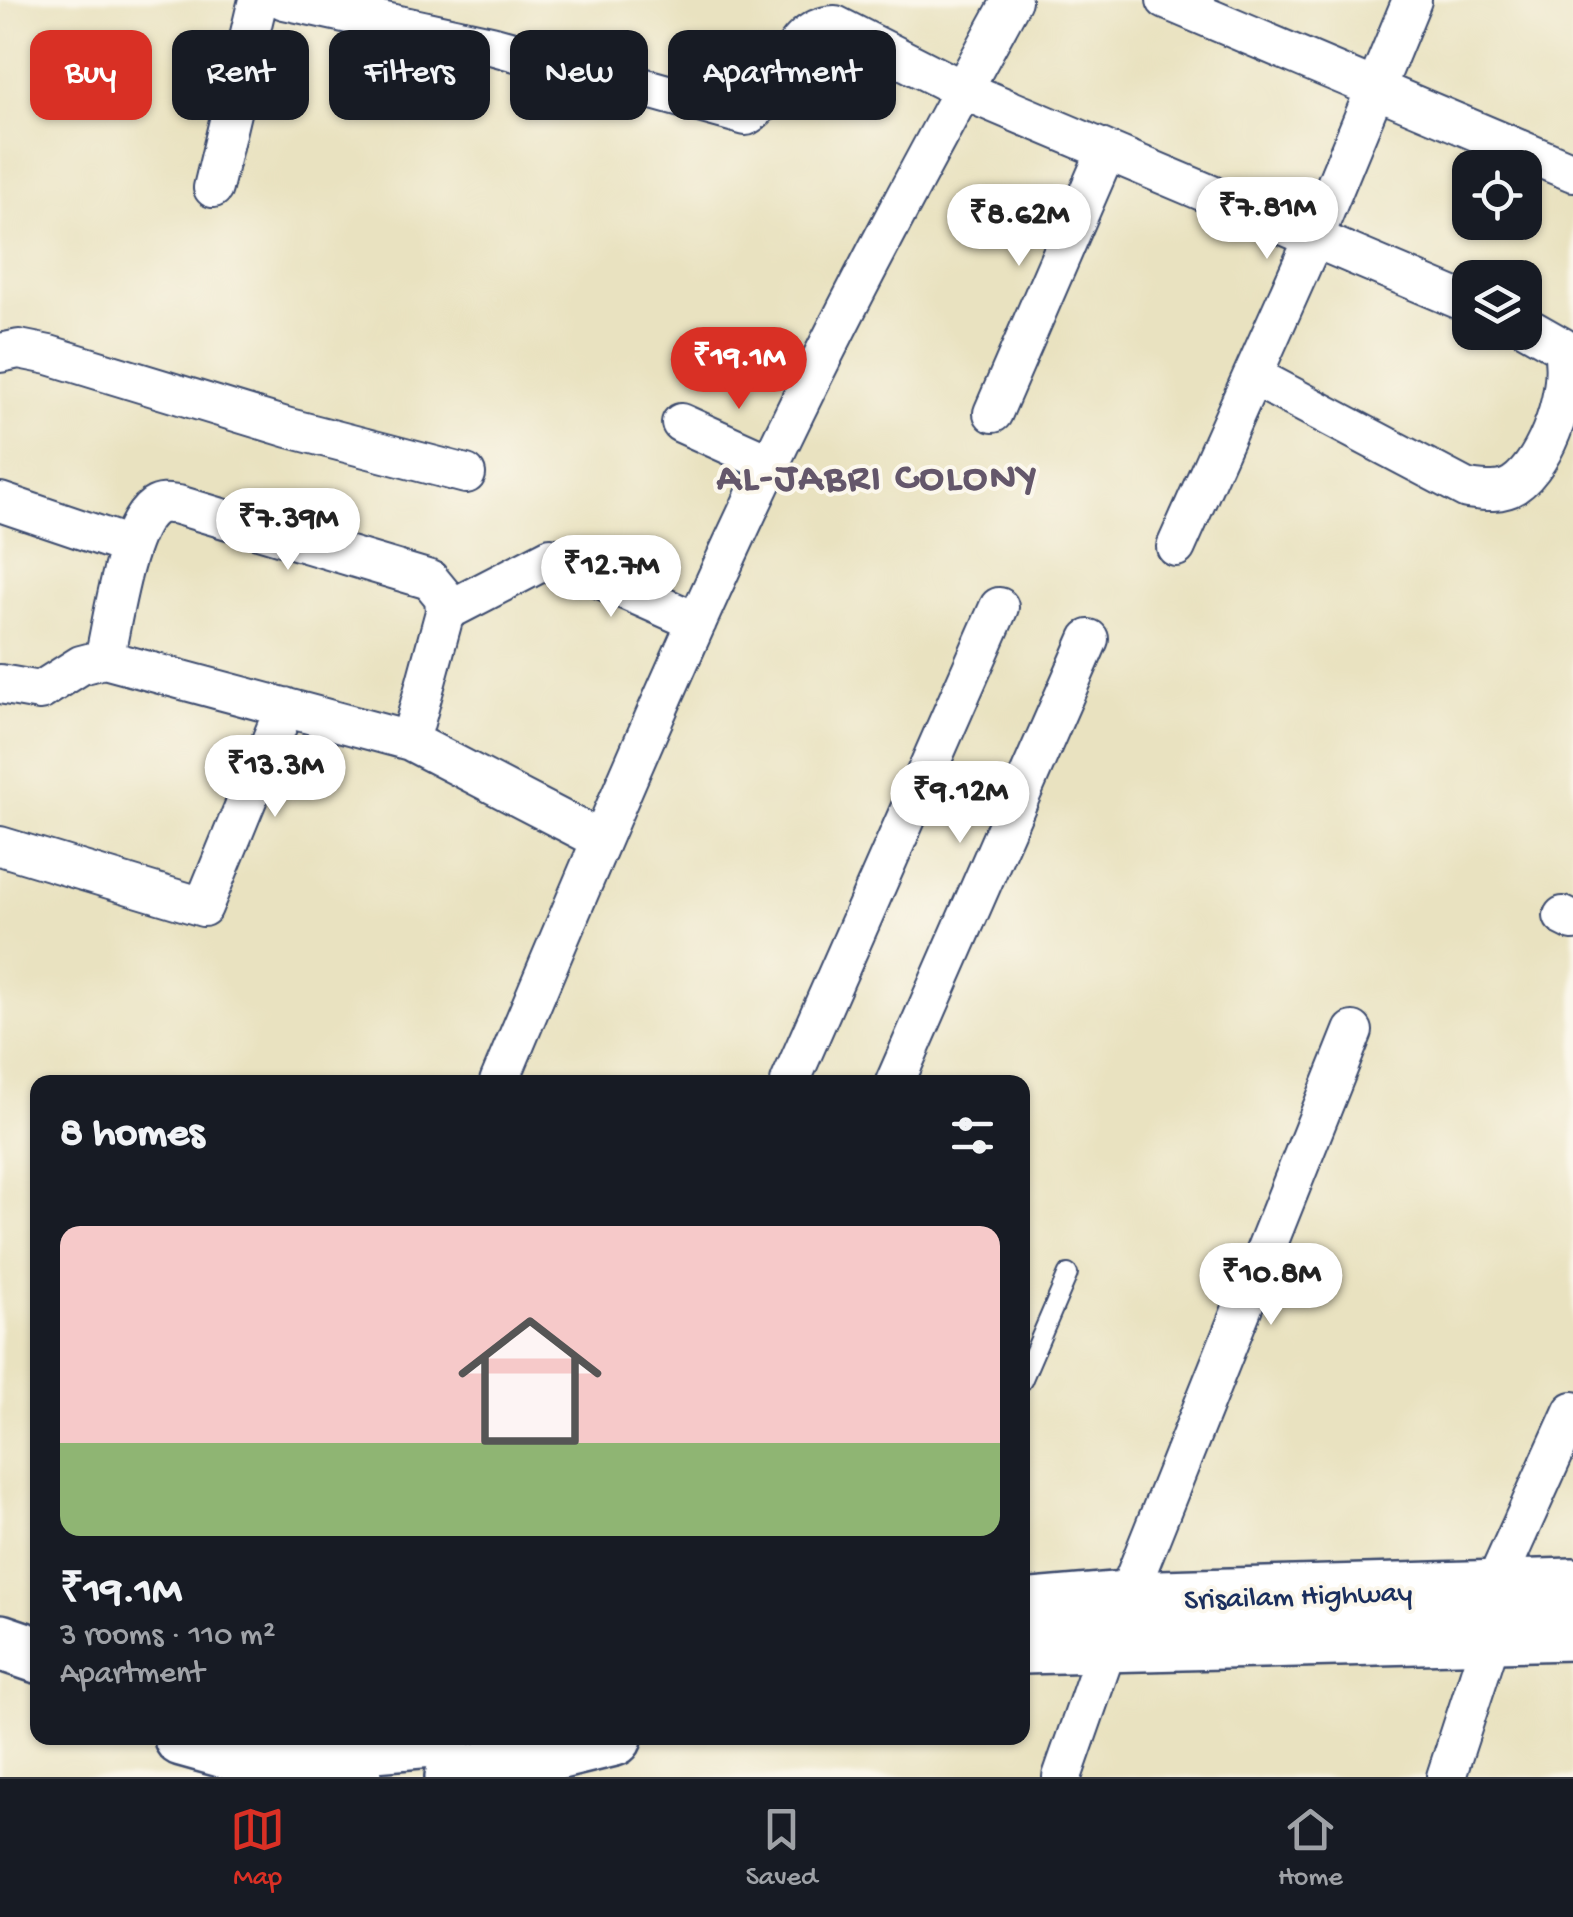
<!DOCTYPE html>
<html lang="en">
<head>
<meta charset="utf-8">
<style>
	body { margin:0; font-family:"Gochi Hand",sans-serif; background:#242831; color:#f1f3f6; height:100vh; display:flex; flex-direction:column; font-size:38px; white-space:nowrap }
	* { box-sizing:border-box; margin:0 }
	p { font-size:32px; color:#9ea1a6 }
	.icon { flex:none; width:55px; height:55px; fill:none; stroke:currentColor; stroke-width:2; stroke-linecap:round; stroke-linejoin:round }
	.map { position:relative; flex:1; overflow:hidden }
	.drawer { position:absolute; left:30px; top:1075px; width:1000px; height:670px; display:flex; flex-direction:column; background:#171b24; border-radius:20px; box-shadow:0 2px 8px #0004 }
	.drawer>* { flex:none }
	.guide { position:absolute; left:30px; top:30px; width:1000px; height:90px; display:flex; gap:20px }
	.fabs { position:absolute; left:1452px; top:150px; display:grid; gap:20px }
	.fabs a { display:grid; place-items:center; width:90px; height:90px; border-radius:20px; background:#171b24; box-shadow:0 2px 8px #0004; font-size:50px }
	.price { position:absolute; translate:-50% -85px; padding:0 22px; border-radius:35px; background:#fff; color:#222; font-size:32px; line-height:65px; filter:drop-shadow(0 2px 5px #0008) }
	.price::after { content:''; position:absolute; left:50%; top:60px; width:30px; height:22px; margin-left:-15px; background:inherit; clip-path:polygon(0 0,100% 0,50% 100%) }
	.price.current { background:#d93025; color:#fff }
	ul { padding:0; list-style:none }
	li { display:grid; align-content:center; gap:20px; height:530px; padding:0 30px }
	li+li { border-top:2px solid #363941 }
	li span { display:grid; place-items:center; height:310px; border-radius:20px; color:#555 }
	li>.icon { margin-inline-start:auto }
	span .icon { width:180px; height:180px; fill:#fffc; stroke-width:1 }
	li b { font-size:42px }
	h2 { display:flex; justify-content:space-between; align-items:center; height:120px; padding:0 30px; font-size:42px }
	.chip { padding:0 35px; border-radius:20px; background:#171b24; box-shadow:0 2px 8px #0004; font-size:35px; line-height:90px }
	.chip.current { background:#d93025; color:#fff }
	.menu { display:flex; justify-content:space-around; align-items:center; height:140px; border-top:2px solid #363941; background:#171b24; font-size:28px; color:#9ea1a6 }
	.menu a { display:grid; justify-items:center; gap:5px }
	.menu .current { color:#d93025 }
	.map>svg:first-child { display:block }
	.lines { fill:none; stroke-linecap:round; stroke-linejoin:round }
	.service-casing { stroke:#3a4a6d; stroke-width:22 }
	.minor-casing { stroke:#3a4a6d; stroke-width:42 }
	.trunk-casing { stroke:#3a4a6d; stroke-width:60 }
	.service { stroke:#fff; stroke-width:18 }
	.minor { stroke:#fff; stroke-width:38 }
	.trunk { stroke:#fff; stroke-width:55 }
	.labels { text-anchor:middle; stroke-width:8; stroke-linejoin:round; paint-order:stroke }
	.street-label { font-size:30px; fill:#1b2f5e; stroke:#fbf7ec }
	.district-label { font-size:40px; font-weight:bold; letter-spacing:2.5px; fill:#64576b; stroke:#fbf7ec }
</style>
</head>
<body>
<div class="map">
<svg width="1573" height="1777" viewBox="0 0 1573 1777">
	<rect width="100%" height="100%" fill="#fbf7ec"/>
	<filter id="ink" filterUnits="userSpaceOnUse"><feTurbulence type="fractalNoise" baseFrequency=".01" numOctaves="2"/><feDisplacementMap in="SourceGraphic" scale="20" xChannelSelector="R" yChannelSelector="G"/><feConvolveMatrix kernelMatrix="1 2 1 2 8 2 1 2 1" color-interpolation-filters="sRGB"/></filter>
	<filter id="wash" filterUnits="userSpaceOnUse"><feTurbulence type="fractalNoise" baseFrequency=".0048" numOctaves="4" result="noise"/><feDisplacementMap in="SourceGraphic" scale="40" xChannelSelector="R" yChannelSelector="G"/><feGaussianBlur stdDeviation="2.25" result="paint"/><feColorMatrix in="noise" values="0 0 0 0 0 0 0 0 0 0 0 0 0 0 0 0 0 1.4 0 .05"/><feComposite in="paint" operator="in"/></filter>
	<g filter="url(#wash)">
		<rect width="100%" height="100%" fill="#e9e2c0"/>
	</g>
	<g filter="url(#ink)">
		<g class="lines">
			<g class="service-casing">
				<path id="service" d="M1022,1381L1068,1274"/>
			</g>
			<g class="minor-casing">
				<path id="minor" d="M284,0L491,45L746,116C784,94 785,27 835,25L963,90L1470,304
					M1166,0L1573,172
					M213,188L258,0
					M0,353L19,349L49,355L289,428L466,474
					M1253,376L1467,489C1483,491 1500,494 1514,485C1548,462 1573,386 1562,347L1525,326
					M993,413L1106,152
					M681,423L770,463
					M0,502L130,546
					M1176,547L1313,240L1412,0
					M445,612L551,557L697,622
					M104,659C113,622 124,529 154,507C162,502 169,504 178,505L430,580L444,597L445,612L410,741
					M0,684L40,691L81,665L104,659L410,741L601,840
					M0,846L203,907L285,707
					M1563,916L1573,921
					M499,1082C586,875 673,667 770,464C845,306 928,153 1012,0
					M790,1082L999,607
					M895,1082L1089,639
					M1493,1588L1573,1411
					M1126,1599L1353,1031
					M1062,1777L1110,1640
					M1446,1777L1493,1633"/>
			</g>
			<g class="trunk-casing">
				<path id="trunk" d="M1022,1608L1126,1599L1573,1586
					M0,1642L38,1655
					M1022,1646L1573,1632
					M182,1738L311,1774L354,1777
					M297,1739L374,1744L443,1738
					M453,1777L614,1738"/>
			</g>
			<use href="#service" class="service"/>
			<use href="#minor" class="minor"/>
			<use href="#trunk" class="trunk"/>
		</g>
	</g>
	<g class="labels">
		<g class="street-label">
			<text transform="translate(1298 1594) rotate(-2)" y="10">Srisailam Highway</text>
		</g>
		<g class="district-label">
			<text x="878" y="488">AL-JABRI COLONY</text>
		</g>
	</g>
</svg>
<div class="fabs">
<a><svg class="icon" aria-label="locate" viewBox="0 0 24 24"><circle cx="12" cy="12" r="6"/><path d="M12 2v4M12 18v4M2 12h4M18 12h4"/></svg></a>
<a><svg class="icon" aria-label="layers" viewBox="0 0 24 24"><path d="M12 4l9 5-9 5-9-5zM3 14l9 5 9-5"/></svg></a>
</div>
<b class="price" style="left:1267px;top:262px">₹7.81M</b>
<b class="price" style="left:1019px;top:269px">₹8.62M</b>
<b class="price current" style="left:739px;top:412px">₹19.1M</b>
<b class="price" style="left:288px;top:573px">₹7.39M</b>
<b class="price" style="left:611px;top:620px">₹12.7M</b>
<b class="price" style="left:275px;top:820px">₹13.3M</b>
<b class="price" style="left:960px;top:846px">₹9.12M</b>
<b class="price" style="left:1271px;top:1328px">₹10.8M</b>
<div class="guide">
<a class="chip current">Buy</a>
<a class="chip">Rent</a>
<a class="chip">Filters</a>
<a class="chip">New</a>
<a class="chip">Apartment</a>
</div>
<section class="drawer">
<h2>8 homes<svg class="icon" aria-label="filters" viewBox="0 0 24 24"><path d="M4 7h16M4 17h16"/><circle cx="9" cy="7" r="2"/><circle cx="15" cy="17" r="2"/></svg></h2>
<ul>
<li><span style="background:linear-gradient(#f6c9c9 70%,#8fb573 0)"><svg class="icon" aria-label="home" viewBox="0 0 24 24"><path d="M3 11l9-7 9 7M6 9v11h12V9"/></svg></span><div><b>₹19.1M</b><p>3 rooms · 110 m²</p><p>Apartment</p></div></li>
</ul>
</section>
</div>
<nav class="menu">
<a class="current"><svg class="icon" aria-label="map" viewBox="0 0 24 24"><path d="M3 6l6-2 6 2 6-2v14l-6 2-6-2-6 2zM9 4v14M15 6v14"/></svg>Map</a>
<a><svg class="icon" aria-label="saved" viewBox="0 0 24 24"><path d="M7 4h10v16l-5-4-5 4z"/></svg>Saved</a>
<a><svg class="icon" aria-label="home" viewBox="0 0 24 24"><path d="M3 11l9-7 9 7M6 9v11h12V9"/></svg>Home</a>
</nav>
</body>
</html>
